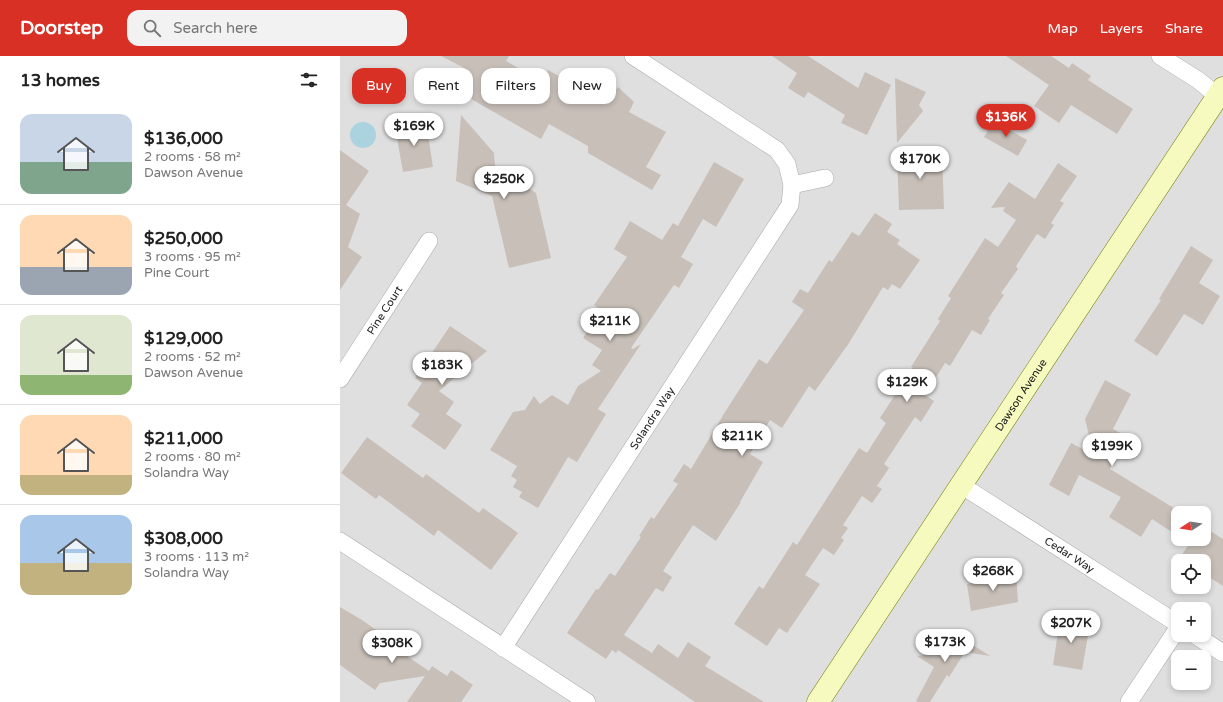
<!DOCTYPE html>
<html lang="en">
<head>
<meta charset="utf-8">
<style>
	body { margin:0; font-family:"Varela Round",sans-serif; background:#f2f2f2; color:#222; height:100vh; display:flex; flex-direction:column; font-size:15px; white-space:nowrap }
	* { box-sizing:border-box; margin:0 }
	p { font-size:13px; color:#767676 }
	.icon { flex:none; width:22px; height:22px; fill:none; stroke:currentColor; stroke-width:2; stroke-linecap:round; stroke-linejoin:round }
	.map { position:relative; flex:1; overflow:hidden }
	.side { display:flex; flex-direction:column; background:#fff; width:340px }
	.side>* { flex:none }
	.top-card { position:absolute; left:12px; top:12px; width:380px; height:36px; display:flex; gap:8px }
	.needle { width:26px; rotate:258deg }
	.fabs { position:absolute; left:831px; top:450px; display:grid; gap:8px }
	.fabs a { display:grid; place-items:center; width:40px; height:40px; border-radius:8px; background:#fff; box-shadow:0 2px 6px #0003; font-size:20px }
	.price { position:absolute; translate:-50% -34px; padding:0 9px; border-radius:14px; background:#fff; color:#222; font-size:13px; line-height:26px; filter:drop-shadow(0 1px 2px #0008) }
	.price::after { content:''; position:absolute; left:50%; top:24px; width:12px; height:9px; margin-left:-6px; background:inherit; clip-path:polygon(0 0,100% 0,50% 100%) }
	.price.on { background:#d93025; color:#fff }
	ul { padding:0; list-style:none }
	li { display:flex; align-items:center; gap:12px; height:100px; padding:0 20px }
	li+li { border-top:1px solid #e0e0e0 }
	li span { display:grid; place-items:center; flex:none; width:112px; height:80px; border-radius:12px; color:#555 }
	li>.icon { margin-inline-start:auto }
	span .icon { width:48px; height:48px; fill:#fffc; stroke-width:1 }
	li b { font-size:17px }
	h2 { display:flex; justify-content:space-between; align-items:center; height:48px; padding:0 20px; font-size:17px }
	.tag { padding:0 14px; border-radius:12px; background:#fff; box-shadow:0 2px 6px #0003; font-size:14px; line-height:36px }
	.tag.on { background:#d93025; color:#fff }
	header { display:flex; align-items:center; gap:24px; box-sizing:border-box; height:56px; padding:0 20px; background:#d93025; color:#fff }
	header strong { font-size:19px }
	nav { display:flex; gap:22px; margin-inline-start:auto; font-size:14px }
	.search { width:280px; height:36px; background:#f2f2f2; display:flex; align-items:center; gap:10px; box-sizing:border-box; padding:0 14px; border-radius:12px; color:#767676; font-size:15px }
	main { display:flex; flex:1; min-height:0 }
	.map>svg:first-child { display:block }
	.residential { fill:#e0dfdf; fill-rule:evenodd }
	.water { fill:#aad3df }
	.building { fill:#c7bfb8 }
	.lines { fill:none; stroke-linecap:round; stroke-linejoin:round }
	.minor-casing { stroke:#a9a9a9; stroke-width:18 }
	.secondary-casing { stroke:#707d05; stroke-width:23 }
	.minor { stroke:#fff; stroke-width:17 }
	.secondary { stroke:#f7fabf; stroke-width:22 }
	.labels { text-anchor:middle; stroke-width:3.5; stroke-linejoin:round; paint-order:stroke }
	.street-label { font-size:11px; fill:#222; stroke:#fff }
</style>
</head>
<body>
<header>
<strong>Doorstep</strong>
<div class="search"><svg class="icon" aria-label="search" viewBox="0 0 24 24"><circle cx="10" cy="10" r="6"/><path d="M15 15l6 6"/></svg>Search here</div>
<nav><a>Map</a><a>Layers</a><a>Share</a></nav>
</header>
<main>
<section class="side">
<h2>13 homes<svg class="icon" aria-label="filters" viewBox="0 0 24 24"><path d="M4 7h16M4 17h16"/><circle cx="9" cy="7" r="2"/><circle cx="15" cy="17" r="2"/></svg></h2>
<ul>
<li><span style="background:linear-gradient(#c9d6e8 60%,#7fa58c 0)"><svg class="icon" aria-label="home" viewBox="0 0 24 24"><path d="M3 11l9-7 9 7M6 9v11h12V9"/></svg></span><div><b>$136,000</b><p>2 rooms · 58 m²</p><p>Dawson Avenue</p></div></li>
<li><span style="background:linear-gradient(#ffd9b3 65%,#9aa5b1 0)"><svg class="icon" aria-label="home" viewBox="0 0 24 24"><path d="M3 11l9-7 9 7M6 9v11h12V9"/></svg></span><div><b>$250,000</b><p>3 rooms · 95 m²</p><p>Pine Court</p></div></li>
<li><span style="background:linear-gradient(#dfe7d0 75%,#8fb573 0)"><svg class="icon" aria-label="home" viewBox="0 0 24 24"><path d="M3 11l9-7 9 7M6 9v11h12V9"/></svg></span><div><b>$129,000</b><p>2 rooms · 52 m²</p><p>Dawson Avenue</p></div></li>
<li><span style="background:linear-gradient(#ffd9b3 75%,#c2b280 0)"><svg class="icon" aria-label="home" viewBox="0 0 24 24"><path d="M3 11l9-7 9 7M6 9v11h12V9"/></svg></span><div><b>$211,000</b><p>2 rooms · 80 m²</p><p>Solandra Way</p></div></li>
<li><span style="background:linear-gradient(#a9c7e8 60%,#c2b280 0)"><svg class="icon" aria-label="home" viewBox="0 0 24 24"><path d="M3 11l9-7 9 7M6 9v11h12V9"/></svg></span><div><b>$308,000</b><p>3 rooms · 113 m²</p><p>Solandra Way</p></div></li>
</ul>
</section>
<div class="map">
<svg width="883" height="646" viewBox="0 0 883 646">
	<rect width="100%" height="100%" fill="#f2efe9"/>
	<path class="residential" d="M0,0H883V646H0ZM838,457H864V483H838ZM838,505H864V531H838ZM838,553H864V579H838ZM838,601H864V627H838Z"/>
	<path class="water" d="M10 79a13 13 0 1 1 26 0a13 13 0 1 1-26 0Z"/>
	<path class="building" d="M101,0H169L166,5L201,25L208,14L235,29L237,25L275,35L278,31L294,46L289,56L326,76L306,111L321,119L312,134L248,97V90L209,68L201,83L119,36L130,15Z
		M432,0H468L518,32L525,16L551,29L527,79L501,67L505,59L468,36L464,42L448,32L457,17Z
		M666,0H711L729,12L732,7L751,20L748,24L793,53L777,78L731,49L719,67L694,50L709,29Z
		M555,22L586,36L579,49L583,55L557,87Z
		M121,59L154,97L155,111L196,137L211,202L169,212L152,140L116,125Z
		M654,65L687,84L678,100L644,81Z
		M86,66L93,111L63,116L55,71Z
		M0,94L29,115L6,149L20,158L8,191L22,201L0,234Z
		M602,95L604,153L559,154L557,96Z
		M374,106L404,123L376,171L363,163L341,201L353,208L339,232L334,229L291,292L293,293L301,288L258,353L266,358L237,406L228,401L198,452L179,441L182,436L173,431L177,424L171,420L177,410L150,394L173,356L185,354L194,340L200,348L212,339L228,349L238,330L261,315L252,309L262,294L243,282L261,254L254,249L287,201L274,193L290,165L322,184L333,167L338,170Z
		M718,107L737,120L720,145L724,147L711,167L714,169L705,183L697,178L676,210L678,213L661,237L664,239L648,263L650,264L641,279L632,274L610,310L605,307L585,339L594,345L581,366L575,361L544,408L549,412L537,430L542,433L532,447L522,440L503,469L508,472L501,482L504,484L494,499L483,492L465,519L480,528L447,577L439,572L427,590L394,568L419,530L423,533L453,486L457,489L519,392L527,397L546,367L540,362L573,311H571L600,265L598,263L611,242L608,240L645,182L658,191L676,164L663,155L665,151L651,152L669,126L695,143Z
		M535,157L552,168L547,176L560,184L557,188L580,204L560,233L552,228L548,234L543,231L509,287L475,335L469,330L442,372L430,364L410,398L423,406L400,446H401L376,485L353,469L323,515L332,521L323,536L316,532L284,579L312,597L318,588L338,602L348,586L371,601L365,610L424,646H355L278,594L276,597L272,594L266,603L227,577L256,533L258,534L270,517L275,520L301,481L299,480L311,461L314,463L338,428L333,425L344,408L351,413L385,356L419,303L427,308L464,254L452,246L460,233L468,237L489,204L492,206L512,176L519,180Z
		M851,190L873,204L859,227L880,240L863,269L844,258L817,300L794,285L821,244L819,243Z
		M110,270L147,295L99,335L114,346L106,358L122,369L105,394L71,370L80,358L67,349L82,327L75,322Z
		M765,324L791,338L773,373L786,380L770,413L842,457H838V480L812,463L801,481L769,461L781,441L739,419L729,440L709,429L731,387L754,399L745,363Z
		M27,381L83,422L86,418L139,457L143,452L178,477L151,514L98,474L94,480L39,439L36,443L1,417Z
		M864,471L883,483V530L866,519L864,521V505H838L849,488L843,483H864Z
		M676,517L678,546L631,555L627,528Z
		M0,551L22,564L60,591L58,594L89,615L92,610L107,620L111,614L133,629L121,646H67L85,620L40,627L35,634L0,609Z
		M720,563L750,568L742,614L713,609Z
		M608,573L650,600L625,596L609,621L607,619L590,646H578L576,645L594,611L577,600L597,597Z"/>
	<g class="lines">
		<g class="minor-casing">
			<g id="minor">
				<path d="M820,0L858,24L878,40"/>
				<path d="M452,129L485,122"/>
				<path id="s1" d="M0,323L89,185"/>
				<path id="s2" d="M621,429L838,568"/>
				<path d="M0,485L247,646"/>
				<path d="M855,579L883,597"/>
				<path id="s3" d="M163,592L450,149L452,129L447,108L437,94L293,0"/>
				<path d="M789,646L838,572"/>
			</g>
		</g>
		<g class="secondary-casing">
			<g id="secondary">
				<path id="s4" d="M478,646L883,32"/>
			</g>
		</g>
		<use href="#minor" class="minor"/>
		<use href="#secondary" class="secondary"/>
	</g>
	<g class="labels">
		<g class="street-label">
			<text dy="4" stroke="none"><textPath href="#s1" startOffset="82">Pine Court</textPath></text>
			<text dy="4" stroke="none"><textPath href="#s4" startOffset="368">Dawson Avenue</textPath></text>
			<text dy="4" stroke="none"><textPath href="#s3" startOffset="274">Solandra Way</textPath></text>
			<text dy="4" stroke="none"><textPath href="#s2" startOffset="129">Cedar Way</textPath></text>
		</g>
	</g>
</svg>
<div class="fabs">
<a><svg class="needle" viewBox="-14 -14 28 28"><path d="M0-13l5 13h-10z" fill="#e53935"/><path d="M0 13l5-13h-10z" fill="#767676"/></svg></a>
<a><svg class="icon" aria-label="locate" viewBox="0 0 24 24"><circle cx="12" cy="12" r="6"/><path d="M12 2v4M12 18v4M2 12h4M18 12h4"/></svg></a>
<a>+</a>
<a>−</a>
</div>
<b class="price on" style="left:666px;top:82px">$136K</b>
<b class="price" style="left:74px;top:91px">$169K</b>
<b class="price" style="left:580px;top:124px">$170K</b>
<b class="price" style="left:164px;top:144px">$250K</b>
<b class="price" style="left:270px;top:286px">$211K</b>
<b class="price" style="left:102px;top:330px">$183K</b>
<b class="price" style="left:567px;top:347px">$129K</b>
<b class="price" style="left:402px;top:401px">$211K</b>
<b class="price" style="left:772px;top:411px">$199K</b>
<b class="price" style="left:653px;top:536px">$268K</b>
<b class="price" style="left:731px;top:588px">$207K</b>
<b class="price" style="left:605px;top:607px">$173K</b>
<b class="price" style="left:52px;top:608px">$308K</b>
<div class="top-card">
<a class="tag on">Buy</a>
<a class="tag">Rent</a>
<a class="tag">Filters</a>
<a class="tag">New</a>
</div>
</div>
</main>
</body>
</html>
